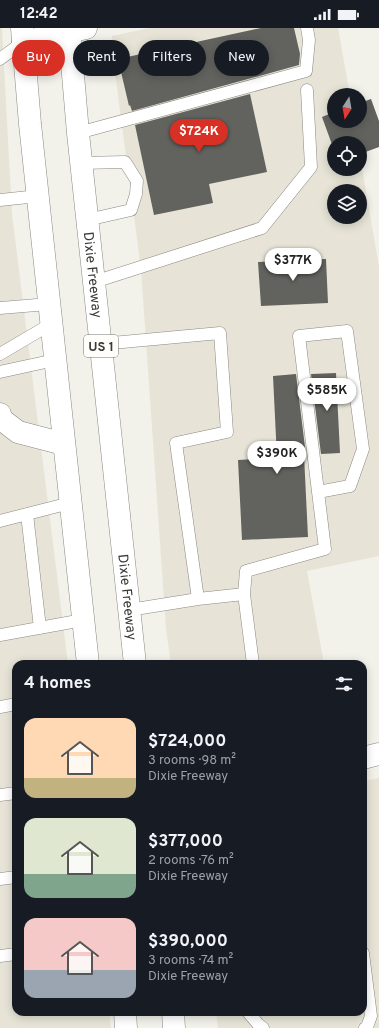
<!DOCTYPE html>
<html lang="en">
<head>
<meta charset="utf-8">
<style>
	body { margin:0; font-family:Overpass,sans-serif; background:#242831; color:#f1f3f6; height:100vh; display:flex; flex-direction:column; font-size:15px; white-space:nowrap }
	* { box-sizing:border-box; margin:0 }
	p { font-size:13px; color:#9ea1a6 }
	.icon { flex:none; width:22px; height:22px; fill:none; stroke:currentColor; stroke-width:2; stroke-linecap:round; stroke-linejoin:round }
	.map { position:relative; flex:1; overflow:hidden }
	.details { position:absolute; left:12px; top:632px; width:355px; height:356px; display:flex; flex-direction:column; background:#171b24; border-radius:12px; box-shadow:0 2px 10px #0003 }
	.details>* { flex:none }
	.hud { position:absolute; left:12px; top:12px; width:355px; height:36px; display:flex; gap:8px }
	.needle { width:26px; rotate:191deg }
	.tools { position:absolute; left:327px; top:60px; display:grid; gap:8px }
	.tools a { display:grid; place-items:center; width:40px; height:40px; border-radius:50%; background:#171b24; box-shadow:0 2px 10px #0003; font-size:20px }
	.price { position:absolute; translate:-50% -34px; padding:0 9px; border-radius:14px; background:#fff; color:#222; font-size:13px; line-height:26px; filter:drop-shadow(0 1px 2px #0008) }
	.price::after { content:''; position:absolute; left:50%; top:24px; width:12px; height:9px; margin-left:-6px; background:inherit; clip-path:polygon(0 0,100% 0,50% 100%) }
	.price.on { background:#d93025; color:#fff }
	ul { padding:0; list-style:none }
	li { display:flex; align-items:center; gap:12px; height:100px; padding:0 12px }
	li span { display:grid; place-items:center; flex:none; width:112px; height:80px; border-radius:12px; color:#555 }
	li>.icon { margin-inline-start:auto }
	span .icon { width:48px; height:48px; fill:#fffc; stroke-width:1 }
	li b { font-size:17px }
	h2 { display:flex; justify-content:space-between; align-items:center; height:48px; padding:0 12px; font-size:17px }
	.tag { padding:0 14px; border-radius:18px; background:#171b24; box-shadow:0 2px 10px #0003; font-size:14px; line-height:36px }
	.tag.on { background:#d93025; color:#fff }
	.status { display:flex; justify-content:space-between; align-items:center; height:28px; padding:0 20px; background:#171b24; direction:ltr }
	.status svg { height:11px; fill:currentColor }
	.map>svg:first-child { display:block }
	.built { fill:#e7e4d7; fill-rule:evenodd }
	.building { fill:#62635e }
	.lines { fill:none; stroke-linecap:round; stroke-linejoin:round }
	.lane-casing { stroke:#898882; stroke-width:13 }
	.street-casing { stroke:#898882; stroke-width:23 }
	.primary-casing { stroke:#898882; stroke-width:23 }
	.lane { stroke:#fff; stroke-width:12 }
	.street { stroke:#fff; stroke-width:22 }
	.primary { stroke:#fff; stroke-width:22 }
	.labels { text-anchor:middle; stroke-width:4; stroke-linejoin:round; paint-order:stroke }
	.shield { fill:#fffefa; stroke:#757572; stroke-width:1 }
	.shield-label { font-size:13px; font-weight:bold; fill:#3a3a37 }
	.street-label { font-size:14px; fill:#3a3a37; stroke:#fffefa }
</style>
</head>
<body>
<div class="status"><b>12:42</b><svg viewBox="0 0 49 12"><path d="M0 12V9h3v3zM5 12V6h3v6zM10 12V3h3v9zM15 12V0h3v12zM26 1h20v11H26zM47 4h2v5h-2z"/></svg></div>
<div class="map">
<svg width="379" height="1000" viewBox="0 0 379 1000">
	<rect width="100%" height="100%" fill="#f2f1ea"/>
	<path class="built" d="M0,0H2L12,186L68,636H16V984H109L111,1000H0Z
		M150,0H338L350,67H334V141H360V128L379,239V528L307,543L324,636H171L166,601L141,241L113,30L112,8ZM334,163H360V189H334Z
		M379,750V1000H218L216,984H363V753Z"/>
	<path class="building" d="M261,0H294L300,26L299,37L132,83L130,77L129,78L118,31Z
		M250,66L267,144L209,156L213,175L154,187L135,97Z
		M371,71L379,93V119L360,126V115H334V122L322,89L334,84V93H360V75Z
		M326,231L328,275L261,278L258,234Z
		M336,345L340,425L321,426L311,346Z
		M296,346L306,427H304L308,509L242,512L238,432L277,430L273,348Z"/>
	<g class="lines">
		<g class="lane-casing">
			<path id="lane" d="M0,31L23,14
				M78,105L306,43L309,12L307,0
				M81,135L125,134L137,153L136,166L131,182L87,192
				M0,172L38,168
				M94,254L262,200L311,139L307,62
				M0,280L49,276
				M101,316L220,305L227,404L176,415L198,571L129,582
				M0,326L51,296
				M0,344L55,332
				M27,486L40,600
				M0,493L70,475
				M244,566L246,543L325,521L299,308L347,303L363,421L350,458L318,464
				M198,571L244,566L253,636
				M0,607L83,592
				M0,679L16,676
				M0,767L16,765
				M0,851L16,849
				M363,925L371,988L367,999L365,1000
				M0,928L16,926
				M248,984L258,996L263,1000"/>
		</g>
		<g class="street-casing">
			<path id="street" d="M23,14L86,0
				M0,386L1,391L18,404L64,416
				M363,730L379,726"/>
		</g>
		<g class="primary-casing">
			<g id="primary">
				<path d="M22,0L30,96L88,636"/>
				<path id="s1" d="M69,0L78,105L135,636"/>
				<path d="M125,984L126,1000"/>
				<path d="M173,984L174,1000"/>
			</g>
		</g>
		<use href="#lane" class="lane"/>
		<use href="#street" class="street"/>
		<use href="#primary" class="primary"/>
	</g>
	<g class="labels">
		<rect class="shield" x="84" y="307" width="34" height="22" rx="3"/>
		<g class="shield-label">
			<text x="101" y="323">US 1</text>
		</g>
		<g class="street-label">
			<text dy="5" stroke="none"><textPath href="#s1" startOffset="248">Dixie Freeway</textPath></text>
			<text dy="5" stroke="none"><textPath href="#s1" startOffset="572">Dixie Freeway</textPath></text>
		</g>
	</g>
</svg>
<div class="tools">
<a><svg class="needle" viewBox="-14 -14 28 28"><path d="M0-13l5 13h-10z" fill="#e53935"/><path d="M0 13l5-13h-10z" fill="#9ea1a6"/></svg></a>
<a><svg class="icon" aria-label="locate" viewBox="0 0 24 24"><circle cx="12" cy="12" r="6"/><path d="M12 2v4M12 18v4M2 12h4M18 12h4"/></svg></a>
<a><svg class="icon" aria-label="layers" viewBox="0 0 24 24"><path d="M12 4l9 5-9 5-9-5zM3 14l9 5 9-5"/></svg></a>
</div>
<b class="price on" style="left:199px;top:125px">$724K</b>
<b class="price" style="left:293px;top:254px">$377K</b>
<b class="price" style="left:327px;top:384px">$585K</b>
<b class="price" style="left:277px;top:447px">$390K</b>
<div class="hud">
<a class="tag on">Buy</a>
<a class="tag">Rent</a>
<a class="tag">Filters</a>
<a class="tag">New</a>
</div>
<section class="details">
<h2>4 homes<svg class="icon" aria-label="filters" viewBox="0 0 24 24"><path d="M4 7h16M4 17h16"/><circle cx="9" cy="7" r="2"/><circle cx="15" cy="17" r="2"/></svg></h2>
<ul>
<li><span style="background:linear-gradient(#ffd9b3 75%,#c2b280 0)"><svg class="icon" aria-label="home" viewBox="0 0 24 24"><path d="M3 11l9-7 9 7M6 9v11h12V9"/></svg></span><div><b>$724,000</b><p>3 rooms · 98 m²</p><p>Dixie Freeway</p></div></li>
<li><span style="background:linear-gradient(#dfe7d0 70%,#7fa58c 0)"><svg class="icon" aria-label="home" viewBox="0 0 24 24"><path d="M3 11l9-7 9 7M6 9v11h12V9"/></svg></span><div><b>$377,000</b><p>2 rooms · 76 m²</p><p>Dixie Freeway</p></div></li>
<li><span style="background:linear-gradient(#f6c9c9 65%,#9aa5b1 0)"><svg class="icon" aria-label="home" viewBox="0 0 24 24"><path d="M3 11l9-7 9 7M6 9v11h12V9"/></svg></span><div><b>$390,000</b><p>3 rooms · 74 m²</p><p>Dixie Freeway</p></div></li>
</ul>
</section>
</div>
</body>
</html>
